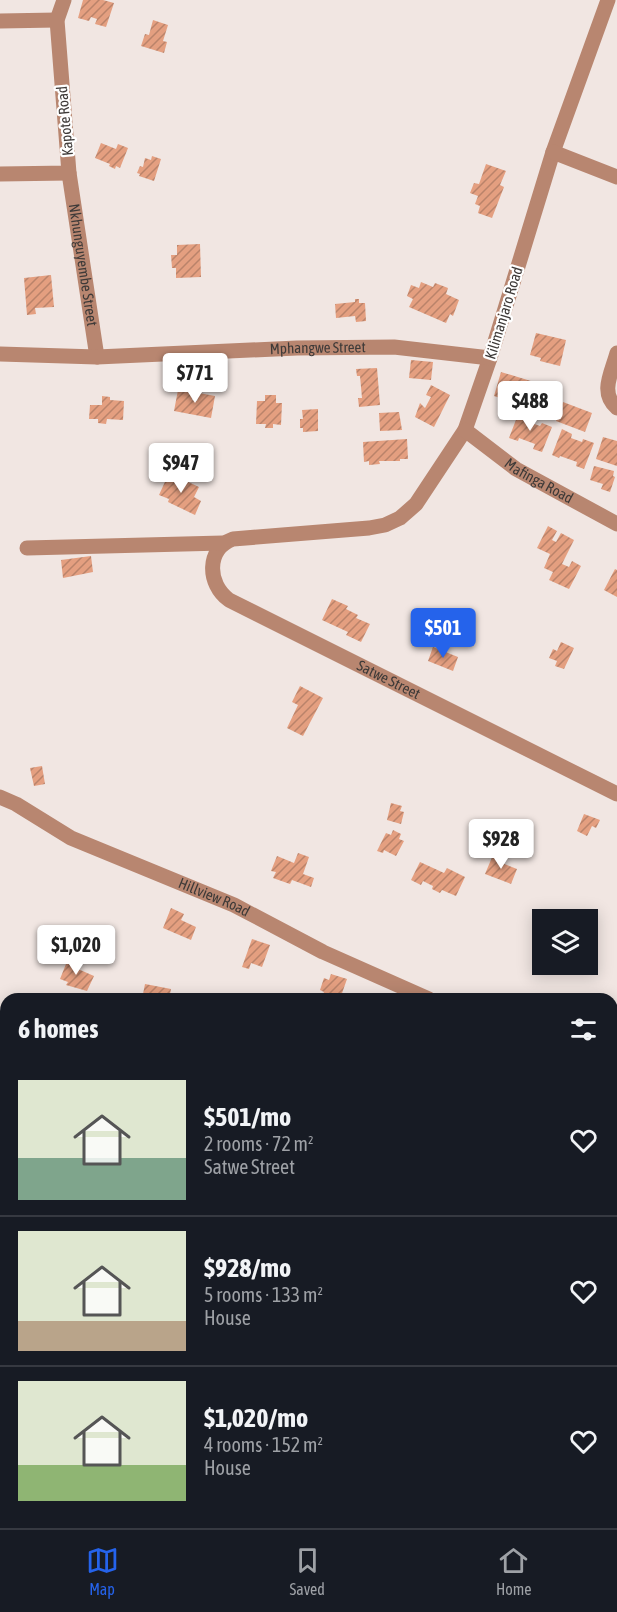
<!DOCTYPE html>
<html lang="en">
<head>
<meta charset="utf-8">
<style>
	body { margin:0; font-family:"Asap Condensed",sans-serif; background:#20242c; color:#f1f3f6; height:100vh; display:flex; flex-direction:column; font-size:22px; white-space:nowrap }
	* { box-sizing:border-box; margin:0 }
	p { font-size:20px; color:#9ea1a6 }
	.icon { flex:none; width:33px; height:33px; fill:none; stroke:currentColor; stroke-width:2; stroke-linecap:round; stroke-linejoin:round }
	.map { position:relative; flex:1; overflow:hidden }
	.details { position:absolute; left:0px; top:993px; width:618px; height:536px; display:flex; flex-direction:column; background:#171b24; border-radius:18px 18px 0 0; box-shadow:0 3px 15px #0003 }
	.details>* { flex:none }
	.buttons { position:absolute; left:532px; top:909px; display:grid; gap:12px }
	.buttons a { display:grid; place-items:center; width:66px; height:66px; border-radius:0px; background:#171b24; box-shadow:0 3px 15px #0003; font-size:30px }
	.price { position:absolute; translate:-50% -51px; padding:0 14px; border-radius:6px; background:#fff; color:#222; font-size:20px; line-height:39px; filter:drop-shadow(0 2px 3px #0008) }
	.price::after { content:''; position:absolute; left:50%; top:36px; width:18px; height:14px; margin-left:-9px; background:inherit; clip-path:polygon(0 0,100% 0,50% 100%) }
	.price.selected { background:#2563eb; color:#fff }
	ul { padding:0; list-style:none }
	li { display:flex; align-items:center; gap:18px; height:150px; padding:0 18px }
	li+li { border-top:2px solid #363941 }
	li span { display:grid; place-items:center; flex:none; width:168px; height:120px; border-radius:0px; color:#555 }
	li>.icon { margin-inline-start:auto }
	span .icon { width:72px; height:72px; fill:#fffc; stroke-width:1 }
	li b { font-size:26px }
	h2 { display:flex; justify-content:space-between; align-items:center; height:72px; padding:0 18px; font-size:26px }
	.tabs { display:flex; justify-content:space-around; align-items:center; height:84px; border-top:2px solid #363941; background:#171b24; font-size:16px; color:#9ea1a6 }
	.tabs a { display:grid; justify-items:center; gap:3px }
	.tabs .selected { color:#2563eb }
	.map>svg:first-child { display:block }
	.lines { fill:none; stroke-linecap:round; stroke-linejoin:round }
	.stream { stroke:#bb795b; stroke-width:3 }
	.building { fill:url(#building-hatch) }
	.minor { stroke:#b88670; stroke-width:15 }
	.labels { text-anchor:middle; stroke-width:4.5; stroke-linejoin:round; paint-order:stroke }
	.street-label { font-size:15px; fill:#3e3a38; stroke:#fff }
</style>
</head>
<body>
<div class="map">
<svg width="617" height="1528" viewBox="0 0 617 1528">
	<defs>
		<pattern id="building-hatch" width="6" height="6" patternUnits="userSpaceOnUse" patternTransform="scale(1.5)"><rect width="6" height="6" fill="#e49f80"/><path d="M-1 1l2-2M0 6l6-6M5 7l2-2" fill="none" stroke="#ba836a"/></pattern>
	</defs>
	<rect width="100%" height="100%" fill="#f1e6e2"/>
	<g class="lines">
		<path class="stream" d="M0,1059L6,1061
			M223,1522L226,1528"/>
	</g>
	<path class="building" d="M83,0H103L114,3L106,27L95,24L97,19L91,17L89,21L78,18Z
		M153,20L168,25L163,41L167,42L164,53L141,46L145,34L149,35Z
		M101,143L116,149L118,144L128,148L120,168L116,166L115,169L109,166L110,164L95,158Z
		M152,156L161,159L154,181L139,176L140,174L137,173L140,166L143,167L145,158L151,160Z
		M486,164L506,171L500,185L504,187L492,218L478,213L480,206L475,204L478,196L470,193L474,183L479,184Z
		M200,244L201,277L176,278V268H172L171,255H177V245Z
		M51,275L54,307L35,308L36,314L27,315L24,278Z
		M421,282L433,287L435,283L448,288L446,294L459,300L453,316L450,314L446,323L409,307L413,299L407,296L411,285L419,288Z
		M355,299H359V303H365L366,321L356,322L355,316L336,318L335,304L355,302Z
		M536,333L566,340L560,366L540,361L541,358L530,355Z
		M411,360L433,362L431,380L409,378Z
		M377,368L380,405L359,407L358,398H362L360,376H357L356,369Z
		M501,372L534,382L526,408L517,406L519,399L504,394L503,399L494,396Z
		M431,385L450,395L434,427L415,417L420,403L425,408L431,397L426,395Z
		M178,390L193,393L192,400L197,401L199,393L215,396L211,418L174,411Z
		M265,395H276V403H282L281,425L273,424V428H265L266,424H256L257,401H265Z
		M102,396L110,397V400L124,401L123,420L107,419L106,424L98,423V419H89L90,405H102Z
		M563,402L592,413L585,432L556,421Z
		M318,409V431L303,432V428H300V419H303L302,410Z
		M399,412L402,430L380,431L379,413Z
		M519,412L528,415L526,421L540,426L542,423L552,427L542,452L533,449L535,444L519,438L518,441L509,438Z
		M562,429L572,434L571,438L582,442L583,439L594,443L584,469L576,466L577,462L560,456L559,458L552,455Z
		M603,437L617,441V466L596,459Z
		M407,439L408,459H400V461H379L380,464L369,465V461L364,462L363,442Z
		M594,466L614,471L613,476L615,477L610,492L601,489L603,484L590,480Z
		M169,473L199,487L194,497L201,501L195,515L168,502L169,499L159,495Z
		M548,526L557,531L552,540L556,542L561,533L574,540L562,564L569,567L572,561L581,566L569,589L549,580L553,572L544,568L550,554L537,548Z
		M91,556L93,572L63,578L61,560Z
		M615,569L617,570V597L604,590Z
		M332,599L348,606L346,609L358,615L356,618L370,624L361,642L346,635L348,632L322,620Z
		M561,642L574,648L564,669L555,666L557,661L549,658L553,649L557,651Z
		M433,647L458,657L453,671L428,661Z
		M300,686L323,698L303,736L287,728L298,705L292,702Z
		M42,766L45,784L34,786L30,768Z
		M391,803L402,806L400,811L404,812L401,824L387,820Z
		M584,814L600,820L596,828L592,826L587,836L577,831Z
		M393,830L401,834L399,839L404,841L396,856L384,850L383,853L377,851L386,833L391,835Z
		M298,853L309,857L303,874L314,878L311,887L292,880L290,884L273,878L276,872L271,871L277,856L294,863Z
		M493,855L504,859L502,863L517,869L511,884L485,874Z
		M420,862L444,873L447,868L465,877L456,896L442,890L440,893L432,889L433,886L423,881L421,885L411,880Z
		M171,908L184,914L181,920L196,927L191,940L163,928Z
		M252,939L270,945L262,967L251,963L249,969L242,967Z
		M68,959L80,964L78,969L94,976L87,991L66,985L68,982L60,979Z
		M331,974L347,979L340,999H321L324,992L320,990L324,978L329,980Z
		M145,984L171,989L169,999H142Z
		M0,1380L6,1381V1399H0Z
		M24,1522H49V1525L26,1528Z"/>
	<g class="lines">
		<g class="minor">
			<path id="s1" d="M608,0L553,152L490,358L465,430L416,504L400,518L385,525L369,528L233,539C206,549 207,584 229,600L617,794"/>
			<path d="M0,21L57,20"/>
			<path d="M553,152L617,177"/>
			<path id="s2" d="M69,173L97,357"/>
			<path d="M0,174L69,173L57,20L64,0"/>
			<path d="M617,353C612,372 599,393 617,408"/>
			<path id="s3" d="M0,354L97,357L297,348L394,347L490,358"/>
			<path id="s4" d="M465,430L516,469L617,524"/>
			<path d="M27,548L223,543"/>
			<path id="s5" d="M0,797L16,804L71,838L234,905L323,952L429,999"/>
			<path d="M612,1040L617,1041"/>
			<path d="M0,1212L5,1228L6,1243"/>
		</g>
	</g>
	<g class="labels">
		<g class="street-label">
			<text transform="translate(65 121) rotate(-95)" y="5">Kapote Road</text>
			<text dy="5" stroke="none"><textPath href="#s2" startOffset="93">Nkhunguyembe Street</textPath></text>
			<text transform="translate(504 313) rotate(-73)" y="5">Kilimanjaro Road</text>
			<text dy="5" stroke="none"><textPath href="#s3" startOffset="318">Mphangwe Street</textPath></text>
			<text dy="5" stroke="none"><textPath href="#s4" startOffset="90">Mafinga Road</textPath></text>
			<text dy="5" stroke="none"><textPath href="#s1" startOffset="986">Satwe Street</textPath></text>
			<text dy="5" stroke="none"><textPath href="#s5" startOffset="237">Hillview Road</textPath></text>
		</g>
	</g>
</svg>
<div class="buttons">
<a><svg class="icon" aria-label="layers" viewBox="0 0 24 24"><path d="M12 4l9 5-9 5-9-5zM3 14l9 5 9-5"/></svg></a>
</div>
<b class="price" style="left:195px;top:404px">$771</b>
<b class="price" style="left:530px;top:432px">$488</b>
<b class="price" style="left:181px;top:494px">$947</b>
<b class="price selected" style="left:443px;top:659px">$501</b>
<b class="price" style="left:501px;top:870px">$928</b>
<b class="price" style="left:76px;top:976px">$1,020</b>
<section class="details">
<h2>6 homes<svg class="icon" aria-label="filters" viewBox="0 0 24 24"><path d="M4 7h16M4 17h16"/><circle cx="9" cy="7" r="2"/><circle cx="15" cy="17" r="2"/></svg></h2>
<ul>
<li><span style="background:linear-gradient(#dfe7d0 65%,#7fa58c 0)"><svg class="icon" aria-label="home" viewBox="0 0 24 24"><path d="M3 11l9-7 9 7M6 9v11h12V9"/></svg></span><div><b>$501/mo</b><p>2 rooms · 72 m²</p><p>Satwe Street</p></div><svg class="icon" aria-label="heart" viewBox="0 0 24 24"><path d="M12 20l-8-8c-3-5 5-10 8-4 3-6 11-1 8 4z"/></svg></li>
<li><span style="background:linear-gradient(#dfe7d0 75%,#b9a48a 0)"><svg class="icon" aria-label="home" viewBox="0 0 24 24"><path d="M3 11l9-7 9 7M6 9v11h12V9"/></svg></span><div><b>$928/mo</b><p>5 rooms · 133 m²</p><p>House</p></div><svg class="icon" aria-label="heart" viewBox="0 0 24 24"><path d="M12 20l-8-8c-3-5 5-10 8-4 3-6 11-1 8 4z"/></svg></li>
<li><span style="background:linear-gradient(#dfe7d0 70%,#8fb573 0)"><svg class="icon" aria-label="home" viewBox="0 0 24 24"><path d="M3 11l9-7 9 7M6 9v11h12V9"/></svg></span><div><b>$1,020/mo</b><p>4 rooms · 152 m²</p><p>House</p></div><svg class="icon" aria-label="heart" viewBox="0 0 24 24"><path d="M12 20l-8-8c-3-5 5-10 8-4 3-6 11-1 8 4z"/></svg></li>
</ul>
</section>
</div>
<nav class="tabs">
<a class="selected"><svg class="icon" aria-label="map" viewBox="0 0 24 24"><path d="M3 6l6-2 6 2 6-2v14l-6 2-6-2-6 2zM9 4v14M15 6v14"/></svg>Map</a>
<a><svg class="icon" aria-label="saved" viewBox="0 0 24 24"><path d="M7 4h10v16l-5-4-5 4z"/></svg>Saved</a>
<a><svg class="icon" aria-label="home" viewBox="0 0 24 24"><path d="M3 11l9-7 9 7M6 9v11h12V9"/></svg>Home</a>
</nav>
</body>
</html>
